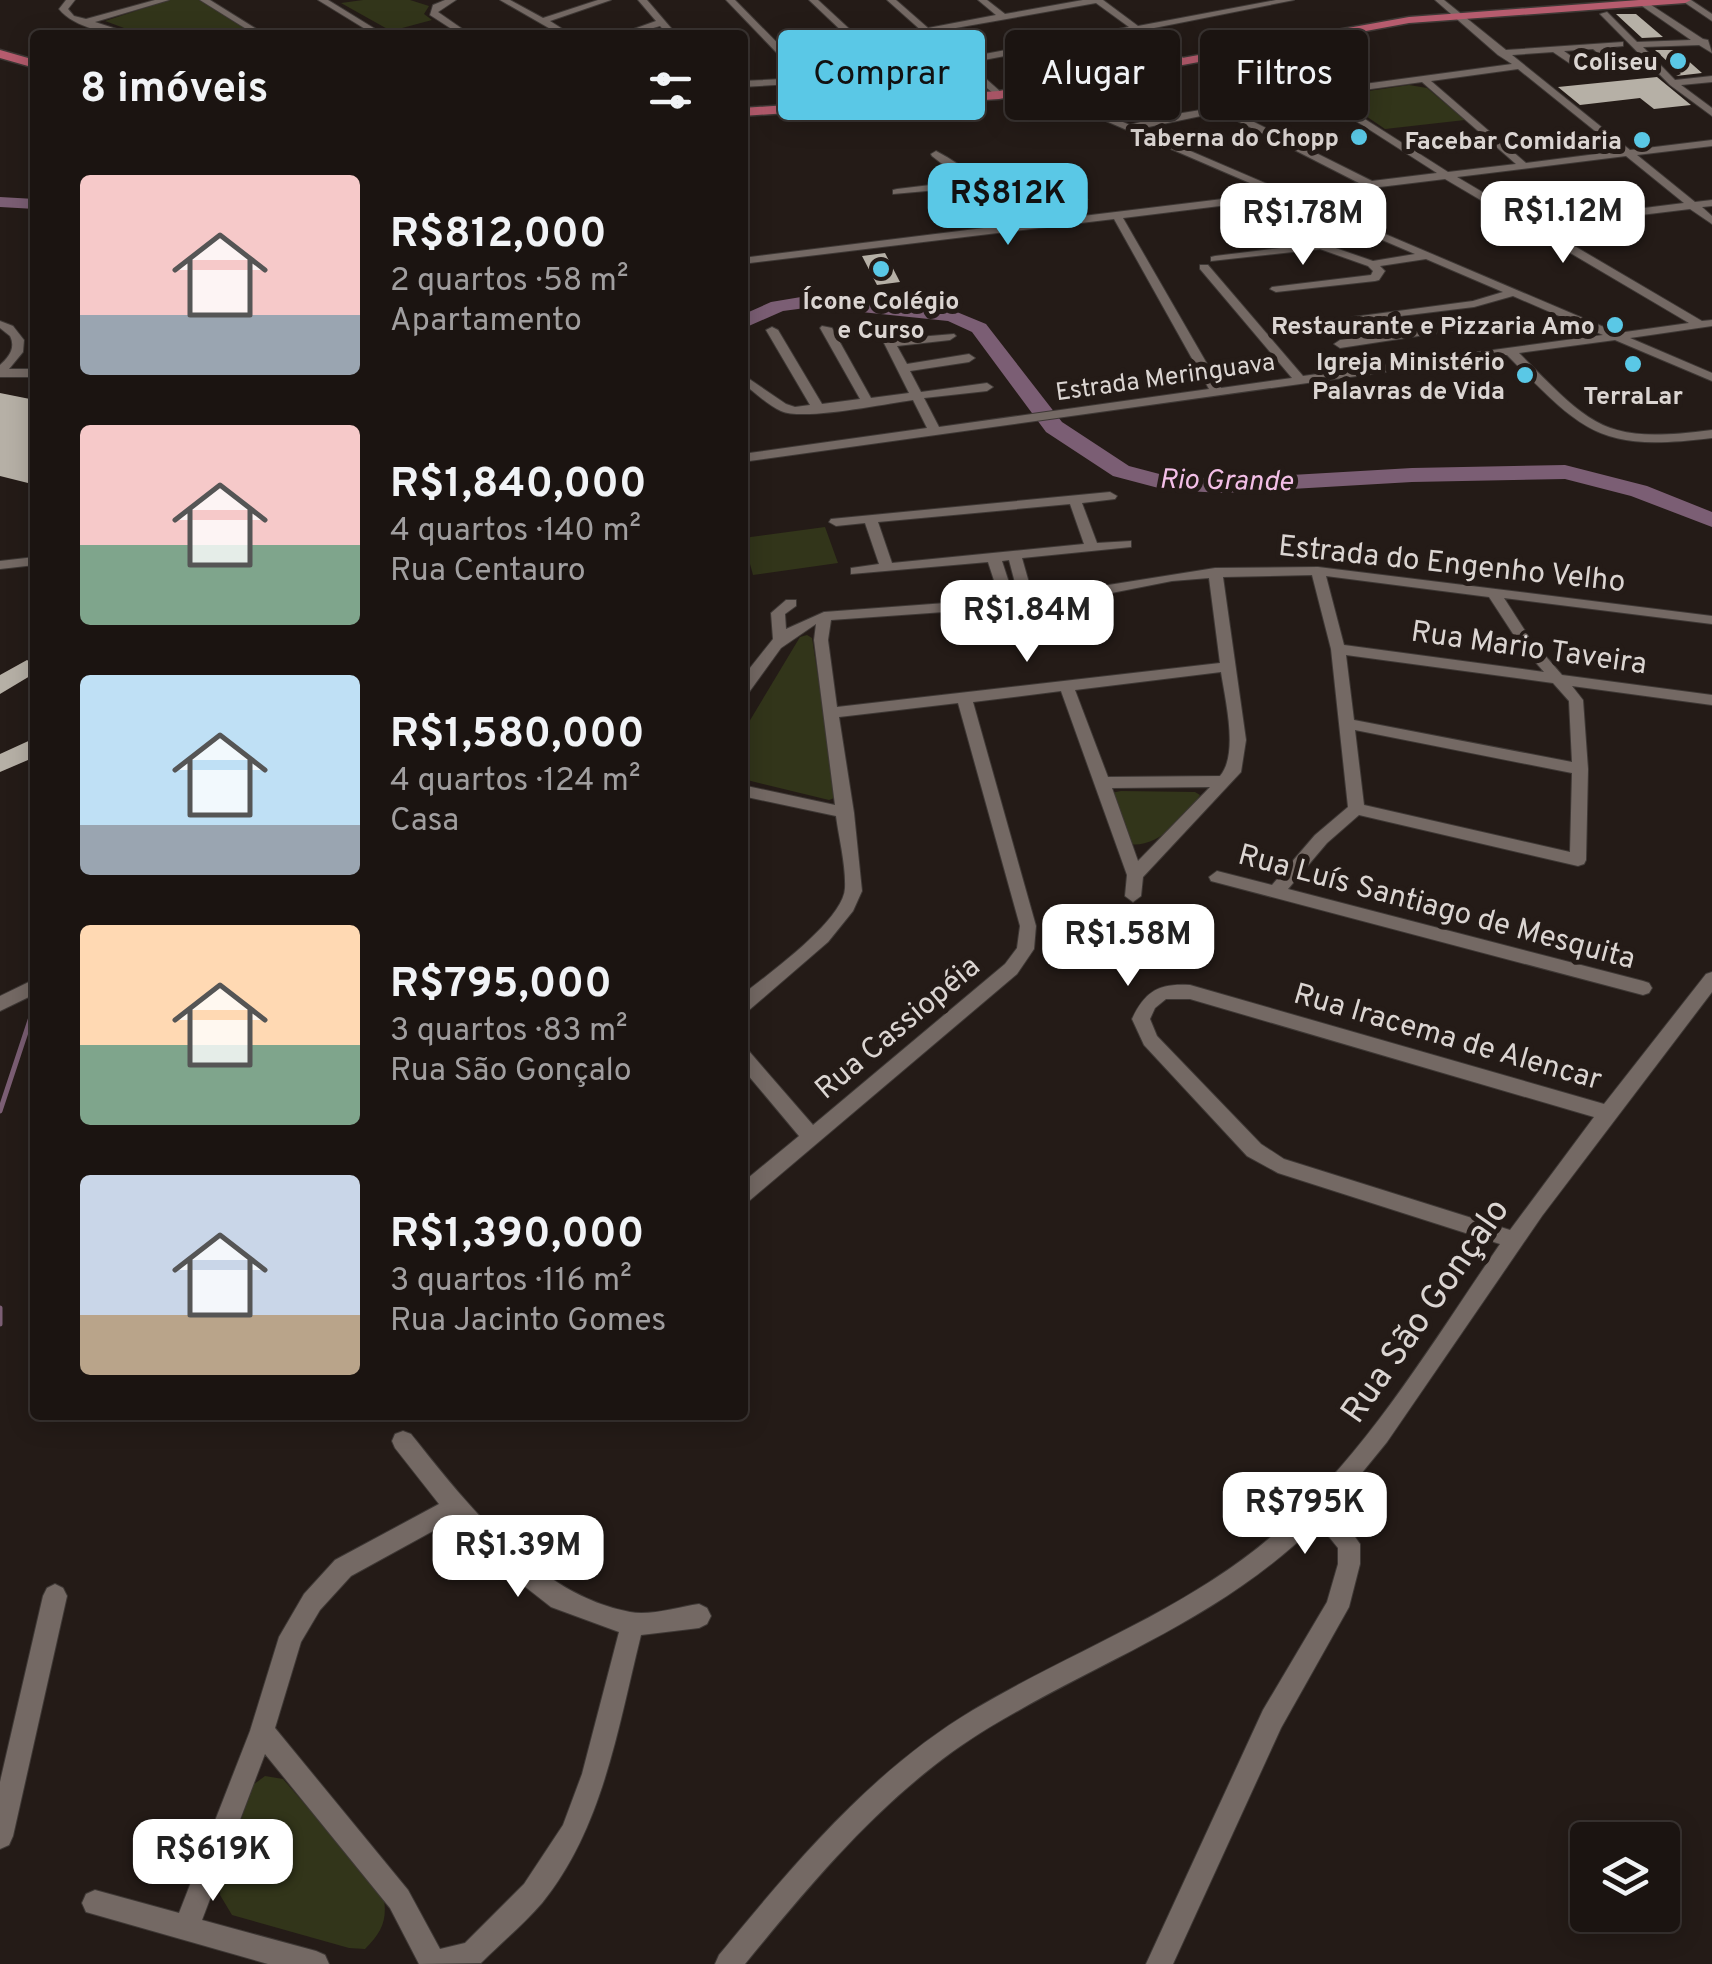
<!DOCTYPE html>
<html lang="pt">
<head>
<meta charset="utf-8">
<style>
	body { margin:0; font-family:Overpass,sans-serif; background:#28211f; color:#f1f3f6; height:100vh; display:flex; flex-direction:column; font-size:38px; white-space:nowrap }
	* { box-sizing:border-box; margin:0 }
	p { font-size:32px; color:#a09e9f }
	.icon { flex:none; width:55px; height:55px; fill:none; stroke:currentColor; stroke-width:2; stroke-linecap:round; stroke-linejoin:round }
	.map { position:relative; flex:1; overflow:hidden }
	.sheet { position:absolute; left:30px; top:30px; width:718px; height:1390px; display:flex; flex-direction:column; background:#1b1411; border-radius:10px; box-shadow:0 5px 25px #0003,0 0 0 2px #393331 }
	.sheet>* { flex:none }
	.banner { position:absolute; left:778px; top:30px; width:782px; height:90px; display:flex; gap:20px }
	.fabs { position:absolute; left:1570px; top:1822px; display:grid; gap:20px }
	.fabs a { display:grid; place-items:center; width:110px; height:110px; border-radius:10px; background:#1b1411; box-shadow:0 5px 25px #0003,0 0 0 2px #393331; font-size:50px }
	.price { position:absolute; translate:-50% -85px; padding:0 22px; border-radius:20px; background:#fff; color:#222; font-size:32px; line-height:65px; filter:drop-shadow(0 2px 5px #0008) }
	.price::after { content:''; position:absolute; left:50%; top:60px; width:30px; height:22px; margin-left:-15px; background:inherit; clip-path:polygon(0 0,100% 0,50% 100%) }
	.price.selected { background:#5ac8e6; color:#111 }
	ul { padding:0; list-style:none }
	li { display:flex; align-items:center; gap:30px; height:250px; padding:0 50px }
	li span { display:grid; place-items:center; flex:none; width:280px; height:200px; border-radius:10px; color:#555 }
	li>.icon { margin-inline-start:auto }
	span .icon { width:120px; height:120px; fill:#fffc; stroke-width:1 }
	li b { font-size:42px }
	h2 { display:flex; justify-content:space-between; align-items:center; height:120px; padding:0 50px; font-size:42px }
	.tag { padding:0 35px; border-radius:10px; background:#1b1411; box-shadow:0 5px 25px #0003,0 0 0 2px #393331; font-size:35px; line-height:90px }
	.tag.selected { background:#5ac8e6; color:#111 }
	.map>svg:first-child { display:block }
	.green { fill:#32351a }
	.lines { fill:none; stroke-linecap:round; stroke-linejoin:round }
	.stream { stroke:#7b5e74; stroke-width:5 }
	.river { fill:#7b5e74; fill-rule:evenodd }
	.building { fill:#b6b0a6 }
	.minor-casing { stroke:#3e3835; stroke-width:2 }
	.major-casing { stroke:#3e3835; stroke-width:3 }
	.minor { fill:#746964; fill-rule:evenodd }
	.major { fill:#b65c6e; fill-rule:evenodd }
	.poi-dot { fill:#5ac8e6; stroke:#241b17; stroke-width:4 }
	.labels { text-anchor:middle; stroke-width:10; stroke-linejoin:round; paint-order:stroke }
	.far-poi-label { font-size:25px; font-weight:bold; fill:#dbd5d2; stroke:#241b17; text-anchor:end }
	.far-street-label { font-size:25px; fill:#dbd5d2; stroke:#241b17 }
	.far-water-label { font-size:28px; font-style:italic; fill:#f3bfe7; stroke:#241b17 }
	.street-label { font-size:30px; fill:#dbd5d2; stroke:#241b17 }
	.near-street-label { font-size:35px; fill:#dbd5d2; stroke:#241b17 }
</style>
</head>
<body>
<div class="map">
<svg width="1712" height="1964" viewBox="0 0 1712 1964">
	<rect width="100%" height="100%" fill="#241b17"/>
	<path class="green" d="M169,0H199L258,35H143L105,21Z
		M363,0H410L429,6L424,14L432,20L391,31L341,3Z
		M1409,85L1427,88L1465,120L1385,129L1341,99L1348,94Z
		M1067,168L1089,200L1051,204L1030,172Z
		M825,527L838,563L753,575L743,538Z
		M807,635L812,638L837,797L829,800L743,779V732L800,637Z
		M1121,791L1195,792L1200,795C1187,818 1156,849 1129,844L1111,793Z
		M265,1776L283,1779L383,1894C388,1918 383,1931 365,1949L349,1948L232,1915L220,1895L222,1874L253,1785Z"/>
	<g class="lines">
		<path class="stream" d="M0,1111L33,1011
			M0,1308V1324"/>
		<path class="river" d="M0,197L35,199V209L0,207Z
			M813,295L952,310L986,324L1062,422L1129,466L1167,476L1224,479L1412,468L1565,465L1647,486L1712,512V527L1631,496L1565,479L1412,482L1224,493L1166,490L1113,476L1046,432L972,332L948,321L813,307L783,311L742,329V315L771,302Z"/>
	</g>
	<path class="building" d="M1616,14H1636L1663,37L1642,38Z
		M1655,50H1676L1702,73L1676,76L1681,74Z
		M1327,60L1359,81L1321,86L1292,68Z
		M1657,77L1691,105L1654,109L1640,98L1580,105L1558,87Z
		M1104,88L1140,118L1071,95Z
		M1359,196L1386,226L1326,200Z
		M885,253L900,282L877,285L862,256Z
		M0,393L35,400V477L28,483L0,476Z
		M27,660L35,665V673L0,694V675Z
		M35,738V757L0,772V754Z"/>
	<g class="lines">
		<g class="minor-casing">
			<path id="minor" d="M66,0H75L68,9L74,16L86,19L155,0H169L95,22L135,35C111,35 74,28 59,9Z
				M200,0H210L266,35H256Z
				M318,0H328L385,35H375Z
				M445,0H456L438,12L471,35H461L430,15L433,5Z
				M500,0H510L543,18L598,0H611L550,21L572,35H561Z
				M638,0H647L677,35H668L660,26L630,35H617L656,21Z
				M726,0H735L811,77L886,73L809,0H818L896,72L960,65L887,0H896L928,28L996,15L978,0H987L1005,14L1083,0H1103L1138,26L1276,0H1294L1144,30L1185,59V63L1182,64L1135,31L968,63L1002,93L1004,95L999,98L965,70L913,77L742,87V81L801,78ZM1096,3L1129,27L963,58L933,32Z
				M1435,0H1444L1506,50L1623,42V46L1603,48L1621,63L1623,65L1618,68L1581,71L1553,52L1512,55L1630,150L1712,140V146L1637,155L1695,202L1712,200V206L1702,207L1712,216V224L1690,209L1542,227L1702,321L1712,320V326L1630,338L1712,373V381L1615,340L1519,353C1593,428 1604,444 1712,430V438C1599,452 1584,433 1507,355L742,462V454L927,428L913,400C883,404 804,421 781,411C767,405 755,392 742,383V374L786,404L795,407L810,405L766,330L772,327L778,330L822,404L860,399L820,328L822,326L832,328L871,398L909,393L875,325L877,323H885L894,339L954,334L956,336L950,340L897,346L907,364L969,354L975,358L969,362L910,371L921,392L987,383L993,387L987,391L924,398L939,427L1209,389L1114,219L742,264V258L1008,225L991,202L971,187L893,194V190L897,189L964,181L932,156L931,154L936,151C969,168 996,194 1017,224L1273,193L1034,90L1042,88L1130,125L1158,117L1310,92L1246,51L1244,49L1249,46L1320,90L1512,64L1498,55ZM1593,49L1610,63L1583,65L1564,51ZM1518,69L1620,151L1526,163L1431,81ZM1422,82L1516,164L1448,172L1327,95ZM1317,96L1437,173L1372,181L1232,111ZM1220,112L1359,183L1286,192L1139,129ZM1626,156L1684,203L1533,222L1457,177ZM1445,179L1689,323L1618,333L1298,197ZM1284,198L1415,254L1373,261L1321,243L1215,256L1211,257V261L1320,249L1368,266L1373,271L1371,275L1272,287L1270,289L1276,292L1375,281L1379,280L1385,271L1380,266L1426,259L1503,292L1473,301L1323,321L1319,322V326L1474,307L1513,296L1603,335L1303,376L1208,265H1200V269L1292,378L1221,388L1123,218Z
				M1681,0H1691L1712,14V21Z
				M1645,1L1703,39L1708,40L1712,53L1699,45L1643,47L1675,80L1712,76V82L1681,85L1712,108V116L1670,85L1600,14L1607,12L1637,42L1691,40L1642,6Z
				M1493,319L1497,320V324L1340,348L1334,344L1340,340Z
				M0,321L13,326L24,340L23,352L9,369H35V377H0V365C9,357 16,348 10,336L0,328Z
				M1110,492L1117,496L1115,499L1082,503L1097,543L1131,541V547L1022,558L1033,597L1215,568L1318,567L1712,616V624L1504,598L1529,637L1562,675L1712,695V705L1572,686L1583,700L1588,769L1586,860L1584,864L1578,866L1359,815L1327,843L1288,889L1643,981L1649,983L1652,988L1649,993L1643,995L1211,881L1209,877L1217,871L1272,885L1315,835L1348,807L1331,649L1312,575L1223,577L1246,740L1241,772L1143,877L1141,896L1133,902L1125,896L1127,875L1061,691L973,702L1036,926L1034,949L1017,974L749,1201L742,1203V1183L799,1136L742,1068V1048L748,1050L813,1125L1005,964L1017,948L1020,926L958,703L839,717L854,813L862,891L853,911L828,942L748,1011L742,1013V995C767,975 844,920 845,888C846,865 839,839 836,816L742,796V785L835,805L814,640L816,624L781,648L747,695L742,697V678L773,639L771,613L786,600H796V606L785,614L786,629L824,612L1000,599L988,562L851,574V568L879,564L865,523L836,526L829,522L831,519ZM1070,504L1084,544L892,563L878,522ZM1009,560L1019,598H1014L1002,561ZM1326,576L1489,597L1519,643L1544,672L1344,645ZM1209,578L1220,663L837,707L828,640L831,620L1056,604L1172,581ZM1346,655L1553,683L1569,701L1572,762L1354,720ZM1221,672C1225,699 1239,754 1220,776L1108,777L1075,690ZM1355,730L1572,773L1570,852L1364,805ZM1210,787L1138,861L1112,788Z
				M35,557V565L0,569V561Z
				M1712,972V992L1542,1216L1387,1442L1334,1507L1360,1544V1564L1349,1607L1281,1728L1173,1964H1146L1263,1710L1327,1602L1338,1564V1548L1318,1523C1220,1620 1105,1658 990,1727C892,1786 817,1876 745,1964H715L719,1955C794,1864 871,1771 973,1710C1075,1649 1189,1610 1279,1530C1369,1450 1432,1343 1500,1244L1278,1173L1247,1156L1144,1045L1132,1019C1145,991 1159,983 1190,985L1604,1104L1706,974ZM1166,999H1190L1594,1117L1510,1230L1284,1159L1261,1144L1157,1036L1150,1019L1155,1008Z
				M35,979V994L0,1011V996Z
				M403,1431L411,1434C466,1503 537,1595 630,1612C650,1616 678,1607 699,1604L707,1608L711,1616L707,1624L699,1628L641,1635C618,1727 603,1828 542,1903C524,1924 501,1943 481,1963L419,1964L390,1908L265,1754L202,1920L316,1951L325,1955L329,1964H268L86,1912L82,1903L86,1894L95,1890L179,1913L250,1731L279,1637L304,1594L335,1560L439,1504L395,1448L392,1441L395,1434ZM453,1520L505,1571L551,1607L619,1632L582,1774L563,1825L524,1884L465,1943L440,1949L408,1890L275,1728L301,1642L320,1610L351,1576Z
				M55,1584L63,1588L67,1596L13,1836L9,1845L0,1849V1782L43,1596L47,1588Z"/>
		</g>
		<g class="major-casing">
			<path id="major" d="M1639,0H1691L1685,3L1409,23L999,99L742,116V108L999,91L1409,17Z
				M0,50L35,60V68L0,58Z"/>
		</g>
		<use href="#minor" class="minor"/>
		<use href="#major" class="major"/>
	</g>
	<g class="poi-dot">
		<circle cx="1678" cy="61" r="10"/>
		<circle cx="1359" cy="137" r="10"/>
		<circle cx="1642" cy="140" r="10"/>
		<circle cx="881" cy="269" r="10"/>
		<circle cx="1615" cy="325" r="10"/>
		<circle cx="1633" cy="364" r="10"/>
		<circle cx="1525" cy="375" r="10"/>
	</g>
	<g class="labels">
		<g class="far-poi-label">
			<text x="1658" y="70">Coliseu</text>
			<text x="1339" y="146">Taberna do Chopp</text>
			<text x="1622" y="149">Facebar Comidaria</text>
			<text x="881" y="309" text-anchor="middle">Ícone Colégio<tspan x="881" dy="29">e Curso</tspan></text>
			<text x="1595" y="334">Restaurante e Pizzaria Amo</text>
			<text x="1505" y="370">Igreja Ministério<tspan x="1505" dy="29">Palavras de Vida</tspan></text>
			<text x="1633" y="404" text-anchor="middle">TerraLar</text>
		</g>
		<g class="far-street-label">
			<text transform="translate(1165 376) rotate(-8)" y="9">Estrada Meringuava</text>
		</g>
		<g class="far-water-label">
			<text transform="translate(1226 479) rotate(1)" y="10">Rio Grande</text>
		</g>
		<g class="street-label">
			<text transform="translate(1452 563) rotate(6)" y="10">Estrada do Engenho Velho</text>
			<text transform="translate(1529 647) rotate(8)" y="10">Rua Mario Taveira</text>
			<text transform="translate(1437 906) rotate(15)" y="10">Rua Luís Santiago de Mesquita</text>
			<text transform="translate(897 1027) rotate(-40)" y="10">Rua Cassiopéia</text>
			<text transform="translate(1448 1036) rotate(16)" y="10">Rua Iracema de Alencar</text>
		</g>
		<g class="near-street-label">
			<text transform="translate(1424 1310) rotate(-55)" y="12">Rua São Gonçalo</text>
		</g>
	</g>
</svg>
<div class="fabs">
<a><svg class="icon" aria-label="layers" viewBox="0 0 24 24"><path d="M12 4l9 5-9 5-9-5zM3 14l9 5 9-5"/></svg></a>
</div>
<b class="price selected" style="left:1008px;top:248px">R$812K</b>
<b class="price" style="left:1563px;top:266px">R$1.12M</b>
<b class="price" style="left:1303px;top:268px">R$1.78M</b>
<b class="price" style="left:1027px;top:665px">R$1.84M</b>
<b class="price" style="left:1128px;top:989px">R$1.58M</b>
<b class="price" style="left:1305px;top:1557px">R$795K</b>
<b class="price" style="left:518px;top:1600px">R$1.39M</b>
<b class="price" style="left:213px;top:1904px">R$619K</b>
<div class="banner">
<a class="tag selected">Comprar</a>
<a class="tag">Alugar</a>
<a class="tag">Filtros</a>
</div>
<section class="sheet">
<h2>8 imóveis<svg class="icon" aria-label="filters" viewBox="0 0 24 24"><path d="M4 7h16M4 17h16"/><circle cx="9" cy="7" r="2"/><circle cx="15" cy="17" r="2"/></svg></h2>
<ul>
<li><span style="background:linear-gradient(#f6c9c9 70%,#9aa5b1 0)"><svg class="icon" aria-label="home" viewBox="0 0 24 24"><path d="M3 11l9-7 9 7M6 9v11h12V9"/></svg></span><div><b>R$812,000</b><p>2 quartos · 58 m²</p><p>Apartamento</p></div></li>
<li><span style="background:linear-gradient(#f6c9c9 60%,#7fa58c 0)"><svg class="icon" aria-label="home" viewBox="0 0 24 24"><path d="M3 11l9-7 9 7M6 9v11h12V9"/></svg></span><div><b>R$1,840,000</b><p>4 quartos · 140 m²</p><p>Rua Centauro</p></div></li>
<li><span style="background:linear-gradient(#bfe0f5 75%,#9aa5b1 0)"><svg class="icon" aria-label="home" viewBox="0 0 24 24"><path d="M3 11l9-7 9 7M6 9v11h12V9"/></svg></span><div><b>R$1,580,000</b><p>4 quartos · 124 m²</p><p>Casa</p></div></li>
<li><span style="background:linear-gradient(#ffd9b3 60%,#7fa58c 0)"><svg class="icon" aria-label="home" viewBox="0 0 24 24"><path d="M3 11l9-7 9 7M6 9v11h12V9"/></svg></span><div><b>R$795,000</b><p>3 quartos · 83 m²</p><p>Rua São Gonçalo</p></div></li>
<li><span style="background:linear-gradient(#c9d6e8 70%,#b9a48a 0)"><svg class="icon" aria-label="home" viewBox="0 0 24 24"><path d="M3 11l9-7 9 7M6 9v11h12V9"/></svg></span><div><b>R$1,390,000</b><p>3 quartos · 116 m²</p><p>Rua Jacinto Gomes</p></div></li>
</ul>
</section>
</div>
</body>
</html>
